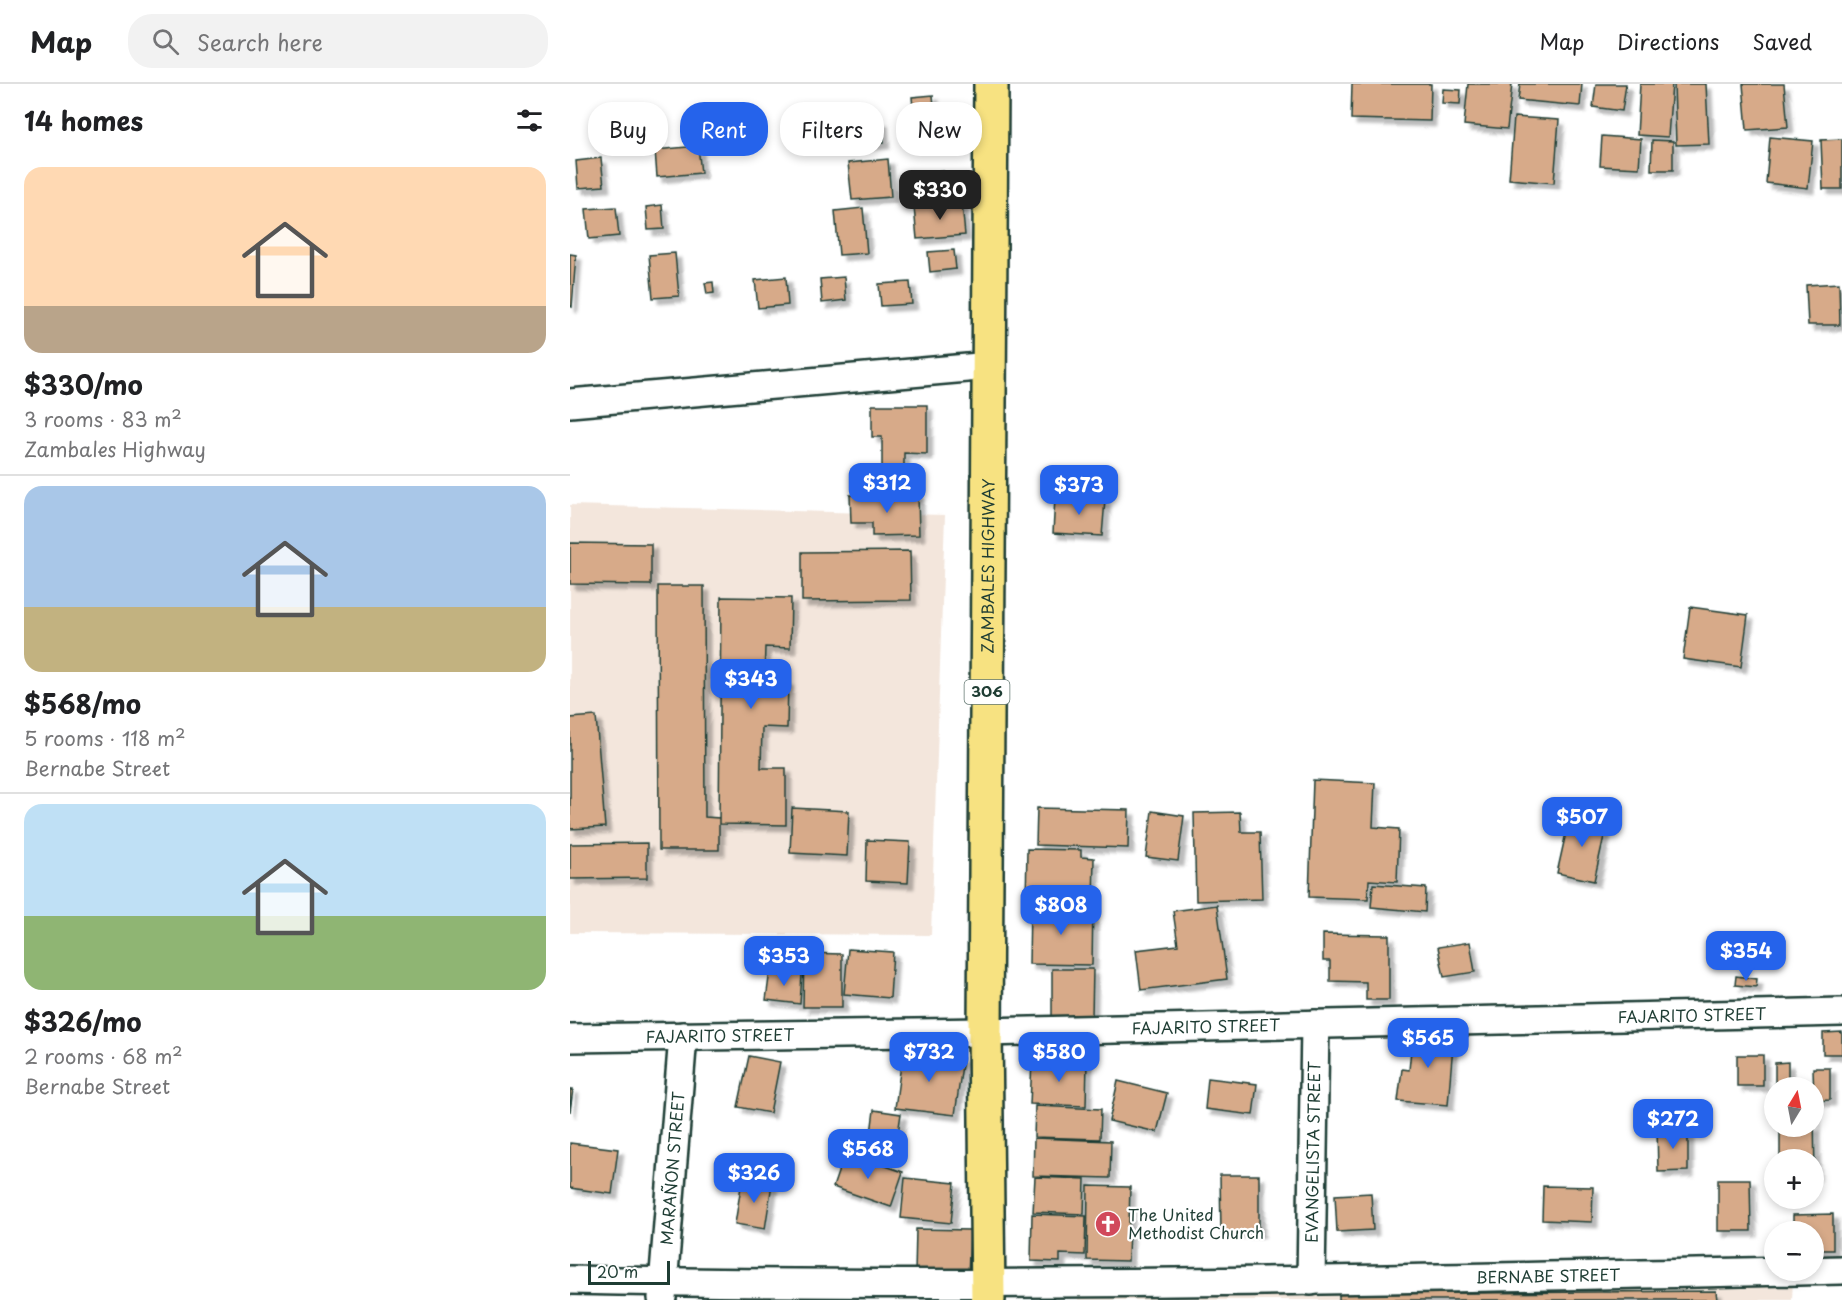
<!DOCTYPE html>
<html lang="en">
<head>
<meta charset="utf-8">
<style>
	body { margin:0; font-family:"Playpen Sans",sans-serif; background:#f2f2f2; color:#202124; height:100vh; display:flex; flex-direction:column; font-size:22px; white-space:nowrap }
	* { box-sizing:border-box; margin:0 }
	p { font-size:20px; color:#757577 }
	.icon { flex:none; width:33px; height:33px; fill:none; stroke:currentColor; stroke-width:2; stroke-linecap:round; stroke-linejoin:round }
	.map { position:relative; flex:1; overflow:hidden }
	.side { display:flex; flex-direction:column; background:#fff; width:570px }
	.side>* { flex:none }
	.guide { position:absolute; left:18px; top:18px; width:570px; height:54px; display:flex; gap:12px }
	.needle { width:39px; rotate:10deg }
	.buttons { position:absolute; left:1194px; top:993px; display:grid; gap:12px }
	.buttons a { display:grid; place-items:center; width:60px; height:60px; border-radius:50%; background:#fff; box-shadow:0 3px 9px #0003; font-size:30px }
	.scale { position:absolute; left:18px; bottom:15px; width:82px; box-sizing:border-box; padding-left:6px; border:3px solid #1f3d34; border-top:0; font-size:16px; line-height:21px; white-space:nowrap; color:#1f3d34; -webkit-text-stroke:4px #fff; paint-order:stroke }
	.price { position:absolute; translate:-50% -51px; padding:0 14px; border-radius:12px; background:#2563eb; color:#fff; font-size:20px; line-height:39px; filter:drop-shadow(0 2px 3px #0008) }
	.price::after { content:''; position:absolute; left:50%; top:36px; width:18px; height:14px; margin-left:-9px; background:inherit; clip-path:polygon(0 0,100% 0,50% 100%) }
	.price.current { background:#222; color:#fff }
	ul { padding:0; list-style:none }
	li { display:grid; align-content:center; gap:12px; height:318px; padding:0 24px }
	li+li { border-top:2px solid #e0e0e0 }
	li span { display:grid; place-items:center; height:186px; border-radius:18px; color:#555 }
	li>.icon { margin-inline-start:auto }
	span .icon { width:108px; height:108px; fill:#fffc; stroke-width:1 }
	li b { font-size:26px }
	h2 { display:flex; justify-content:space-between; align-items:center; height:72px; padding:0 24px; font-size:26px }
	.pill { padding:0 21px; border-radius:24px; background:#fff; box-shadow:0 3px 9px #0003; font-size:21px; line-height:54px }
	.pill.current { background:#2563eb; color:#fff }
	header { display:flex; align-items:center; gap:36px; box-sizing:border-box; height:84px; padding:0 30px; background:#fff; border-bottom:2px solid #e0e0e0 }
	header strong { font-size:28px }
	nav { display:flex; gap:33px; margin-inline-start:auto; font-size:21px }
	.search { width:420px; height:54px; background:#f2f2f2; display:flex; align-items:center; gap:15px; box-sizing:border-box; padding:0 21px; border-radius:24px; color:#757577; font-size:22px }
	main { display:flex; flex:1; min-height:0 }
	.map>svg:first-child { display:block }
	.built { fill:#f3e6dc }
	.building { fill:#d7aa89; stroke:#1f3d34; stroke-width:1.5; filter:url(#shadow) }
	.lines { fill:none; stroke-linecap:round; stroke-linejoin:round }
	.minor-casing { stroke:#1f3d34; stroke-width:32 }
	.primary-casing { stroke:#1f3d34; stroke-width:38 }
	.minor { stroke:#fff; stroke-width:27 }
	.primary { stroke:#f7e281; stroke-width:33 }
	.labels { text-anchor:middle; stroke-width:4.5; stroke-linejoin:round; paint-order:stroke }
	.shield { fill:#fff; stroke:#627771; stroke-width:1.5 }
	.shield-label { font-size:15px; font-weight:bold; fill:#1f3d34 }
	.street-label { font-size:16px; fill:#1f3d34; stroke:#fff }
	.poi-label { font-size:16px; fill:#1f3d34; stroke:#fff; text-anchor:start }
</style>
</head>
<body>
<header>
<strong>Map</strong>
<div class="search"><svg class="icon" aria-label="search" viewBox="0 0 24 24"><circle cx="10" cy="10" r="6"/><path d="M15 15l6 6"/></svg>Search here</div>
<nav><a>Map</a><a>Directions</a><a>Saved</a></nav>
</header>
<main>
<section class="side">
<h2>14 homes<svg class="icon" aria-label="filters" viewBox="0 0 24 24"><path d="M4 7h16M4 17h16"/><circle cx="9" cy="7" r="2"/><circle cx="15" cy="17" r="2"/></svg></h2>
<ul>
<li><span style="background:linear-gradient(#ffd9b3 75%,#b9a48a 0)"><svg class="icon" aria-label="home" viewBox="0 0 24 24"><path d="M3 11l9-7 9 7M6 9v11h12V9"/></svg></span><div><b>$330/mo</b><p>3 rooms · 83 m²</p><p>Zambales Highway</p></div></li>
<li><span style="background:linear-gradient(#a9c7e8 65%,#c2b280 0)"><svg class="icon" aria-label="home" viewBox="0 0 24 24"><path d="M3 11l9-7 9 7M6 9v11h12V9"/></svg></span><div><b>$568/mo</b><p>5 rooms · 118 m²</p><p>Bernabe Street</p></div></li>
<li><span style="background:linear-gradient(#bfe0f5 60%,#8fb573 0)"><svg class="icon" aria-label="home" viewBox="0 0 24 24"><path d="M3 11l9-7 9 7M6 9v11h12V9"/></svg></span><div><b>$326/mo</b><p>2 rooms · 68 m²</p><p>Bernabe Street</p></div></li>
</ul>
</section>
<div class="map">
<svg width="1272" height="1216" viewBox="0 0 1272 1216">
	<defs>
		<filter id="shadow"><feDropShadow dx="5.5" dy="5.5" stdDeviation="1.5" flood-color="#0004"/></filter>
	</defs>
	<rect width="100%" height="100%" fill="#fff"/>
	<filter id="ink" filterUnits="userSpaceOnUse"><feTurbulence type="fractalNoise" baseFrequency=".0167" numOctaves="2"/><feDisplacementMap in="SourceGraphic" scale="12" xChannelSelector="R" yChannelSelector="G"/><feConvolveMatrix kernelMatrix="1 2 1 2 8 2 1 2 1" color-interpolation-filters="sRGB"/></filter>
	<g filter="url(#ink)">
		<path class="built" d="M0,421L375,431L361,851L0,849Z
			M1223,1196L1222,1216H508V1208Z"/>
		<path class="building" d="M782,0H861L860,37L781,35Z
			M898,0H942L937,45L894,41Z
			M950,0H1012L1010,22L948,16Z
			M1026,0H1056L1052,27L1023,23Z
			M1070,0H1102L1098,53L1067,51Z
			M1104,0H1136L1139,60L1106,61Z
			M1173,0H1214L1218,43L1177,46Z
			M873,5L891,6L890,20L872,19Z
			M363,11L366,45L345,47L342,13Z
			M944,33L989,36L984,99L939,95Z
			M246,35L248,56L234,58L232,36Z
			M312,36L314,59L289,61L288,38Z
			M1032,52L1071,55L1069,84L1030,82Z
			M1200,53L1243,57L1238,104L1196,99Z
			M1272,55V105H1253L1251,56Z
			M1082,56L1103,57V86H1081Z
			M128,62L131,89L87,93L85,66Z
			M31,74L34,102L8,104L6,77Z
			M318,75L321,113L282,116L278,79Z
			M373,87L374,104L352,106L350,89Z
			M392,119L395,151L347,155L344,123Z
			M92,121L94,145L78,146L76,123Z
			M46,123L49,152L19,155L16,125Z
			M293,124L297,169L269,171L265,127Z
			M384,166L386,185L360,188L358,168Z
			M105,169L109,212L83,214L79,171Z
			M0,170L6,171L2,223L0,222Z
			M216,193L218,221L188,224L185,196Z
			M274,193L276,216L252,219L250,195Z
			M143,198L144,209L137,210L135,199Z
			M340,198L342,220L311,222L309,200Z
			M1269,199L1270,241H1238L1236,201Z
			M302,321H357V370L334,369V386L312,385V353H302Z
			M348,410L349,451L302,452V439H281L280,411Z
			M485,413L535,416L532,452L483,449Z
			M0,459L81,460V501L0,500Z
			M340,467L341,516L232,517V468Z
			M88,502H134L135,733L149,734V766H89Z
			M151,513L221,514L220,564L195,563L194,597H218L217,644L192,643L191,684H216V741L149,740Z
			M1120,523L1178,531L1171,583L1113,575Z
			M26,632L35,743L0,745V634Z
			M743,696L805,699L803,743L829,745L827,798L799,796L798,815L739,813Z
			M222,724L279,727L277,772L220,769Z
			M467,724L559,726L558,764L466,761Z
			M582,727L614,732L608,777L576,773Z
			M670,728L671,748H690L692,815L626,817L624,729Z
			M1000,731L1037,739L1024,797L987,789Z
			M297,756L340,758L338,799L296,797Z
			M77,759V794L0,795V760Z
			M457,765L511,766V773L524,774L523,819L456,818Z
			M803,800L856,804L855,828L801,823Z
			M647,821L657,895L571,906L566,866L608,861L603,827Z
			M460,822L523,823L522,881L459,880Z
			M753,850L819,851V916H796V898L760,897V877H753Z
			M900,858L905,888L874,893L868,863Z
			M278,865L323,868L320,914L274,910Z
			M234,869L272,870V923H233Z
			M482,885H523L522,933L482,932Z
			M200,886L232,890L230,920L196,916Z
			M1166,892L1187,895L1186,903L1165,901Z
			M843,945L884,949L878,1021L828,1017L832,985L839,986Z
			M1272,948V970H1253V949Z
			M333,966L393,974L385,1031L325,1024Z
			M1167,971H1193V1002H1167Z
			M179,972L210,978L200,1029L168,1023Z
			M462,977L517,978L516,1022L460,1020Z
			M1218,978V1004H1205V979Z
			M1243,984H1260V1016L1244,1017Z
			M638,994L687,1000L683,1031L635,1025Z
			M548,997L597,1009L587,1048L539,1037Z
			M0,1005H3L0,1028Z
			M465,1022L531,1025L530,1055L464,1053Z
			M304,1026L331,1030L325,1068L299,1065Z
			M1244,1029L1245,1092L1244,1076H1210V1042H1244Z
			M1087,1045H1118V1087L1088,1088Z
			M464,1054L541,1057L540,1094L463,1092Z
			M0,1059L48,1065L42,1110L0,1104Z
			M275,1068L333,1088L321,1123L263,1103Z
			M650,1091H689V1148H651Z
			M465,1093L515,1095L514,1130L463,1128Z
			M335,1094L385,1099L381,1139L331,1134Z
			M1148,1095H1180L1181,1147H1148Z
			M172,1096L202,1100L195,1145L165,1140Z
			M518,1102L560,1103L558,1177L517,1176Z
			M973,1102L1023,1103L1022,1138L972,1136Z
			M801,1109L803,1146L767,1148L765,1111Z
			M462,1130L516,1132L515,1171L490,1170V1178L461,1177Z
			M1263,1130V1166H1244V1148H1223V1131Z
			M346,1145L400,1146L398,1192L345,1190Z
			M1146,1207L1147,1216H769V1210Z"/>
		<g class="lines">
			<g class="minor-casing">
				<g id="minor">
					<path d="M0,319L420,282"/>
					<path id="s1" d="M0,954L415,948L1272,928"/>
					<path id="s2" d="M0,1196C424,1205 848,1195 1272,1186"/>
					<path id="s3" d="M741,1197L745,940"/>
					<path id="s4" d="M92,1214L113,952"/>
				</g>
			</g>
			<g class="primary-casing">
				<g id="primary">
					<path id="s5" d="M418,1216L415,948L421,0"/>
				</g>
			</g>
			<use href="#minor" class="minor"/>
			<use href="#primary" class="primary"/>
		</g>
	</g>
	<defs>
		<g id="church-disc" transform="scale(1.35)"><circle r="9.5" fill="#d1495b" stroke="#fff"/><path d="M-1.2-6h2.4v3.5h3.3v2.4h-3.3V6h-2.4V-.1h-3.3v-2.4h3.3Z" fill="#fff"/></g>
	</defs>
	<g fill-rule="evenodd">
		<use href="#church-disc" x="538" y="1140"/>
	</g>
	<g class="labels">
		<rect class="shield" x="394.5" y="596" width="45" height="24" rx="4.5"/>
		<g class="shield-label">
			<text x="417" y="613">306</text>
		</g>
		<g class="street-label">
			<text dy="6" stroke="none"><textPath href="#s5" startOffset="734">ZAMBALES HIGHWAY</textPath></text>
			<text dy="6" stroke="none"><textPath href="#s1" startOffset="1122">FAJARITO STREET</textPath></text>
			<text dy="6" stroke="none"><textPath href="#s1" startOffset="636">FAJARITO STREET</textPath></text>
			<text dy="6" stroke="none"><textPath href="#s1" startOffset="150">FAJARITO STREET</textPath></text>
			<text dy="6" stroke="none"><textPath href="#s3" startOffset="129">EVANGELISTA STREET</textPath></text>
			<text dy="6" stroke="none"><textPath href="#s4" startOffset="130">MARAÑON STREET</textPath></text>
			<text dy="6" stroke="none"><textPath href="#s2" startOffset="978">BERNABE STREET</textPath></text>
		</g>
		<g class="poi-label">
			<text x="558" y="1137">The United<tspan x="558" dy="18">Methodist Church</tspan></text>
		</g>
	</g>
</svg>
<div class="buttons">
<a><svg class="needle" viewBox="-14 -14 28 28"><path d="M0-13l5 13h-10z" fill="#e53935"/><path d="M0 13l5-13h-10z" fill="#757577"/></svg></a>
<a>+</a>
<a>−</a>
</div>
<div class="scale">20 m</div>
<b class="price current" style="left:370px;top:137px">$330</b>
<b class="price" style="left:317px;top:430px">$312</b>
<b class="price" style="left:509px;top:432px">$373</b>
<b class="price" style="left:181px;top:626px">$343</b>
<b class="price" style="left:1012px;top:764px">$507</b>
<b class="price" style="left:491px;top:852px">$808</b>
<b class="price" style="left:1176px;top:898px">$354</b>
<b class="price" style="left:214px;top:903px">$353</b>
<b class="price" style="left:858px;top:985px">$565</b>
<b class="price" style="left:359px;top:999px">$732</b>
<b class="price" style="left:489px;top:999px">$580</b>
<b class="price" style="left:1103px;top:1066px">$272</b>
<b class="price" style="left:298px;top:1096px">$568</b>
<b class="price" style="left:184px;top:1120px">$326</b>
<div class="guide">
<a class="pill">Buy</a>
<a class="pill current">Rent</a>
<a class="pill">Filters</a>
<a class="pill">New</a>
</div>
</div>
</main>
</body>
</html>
